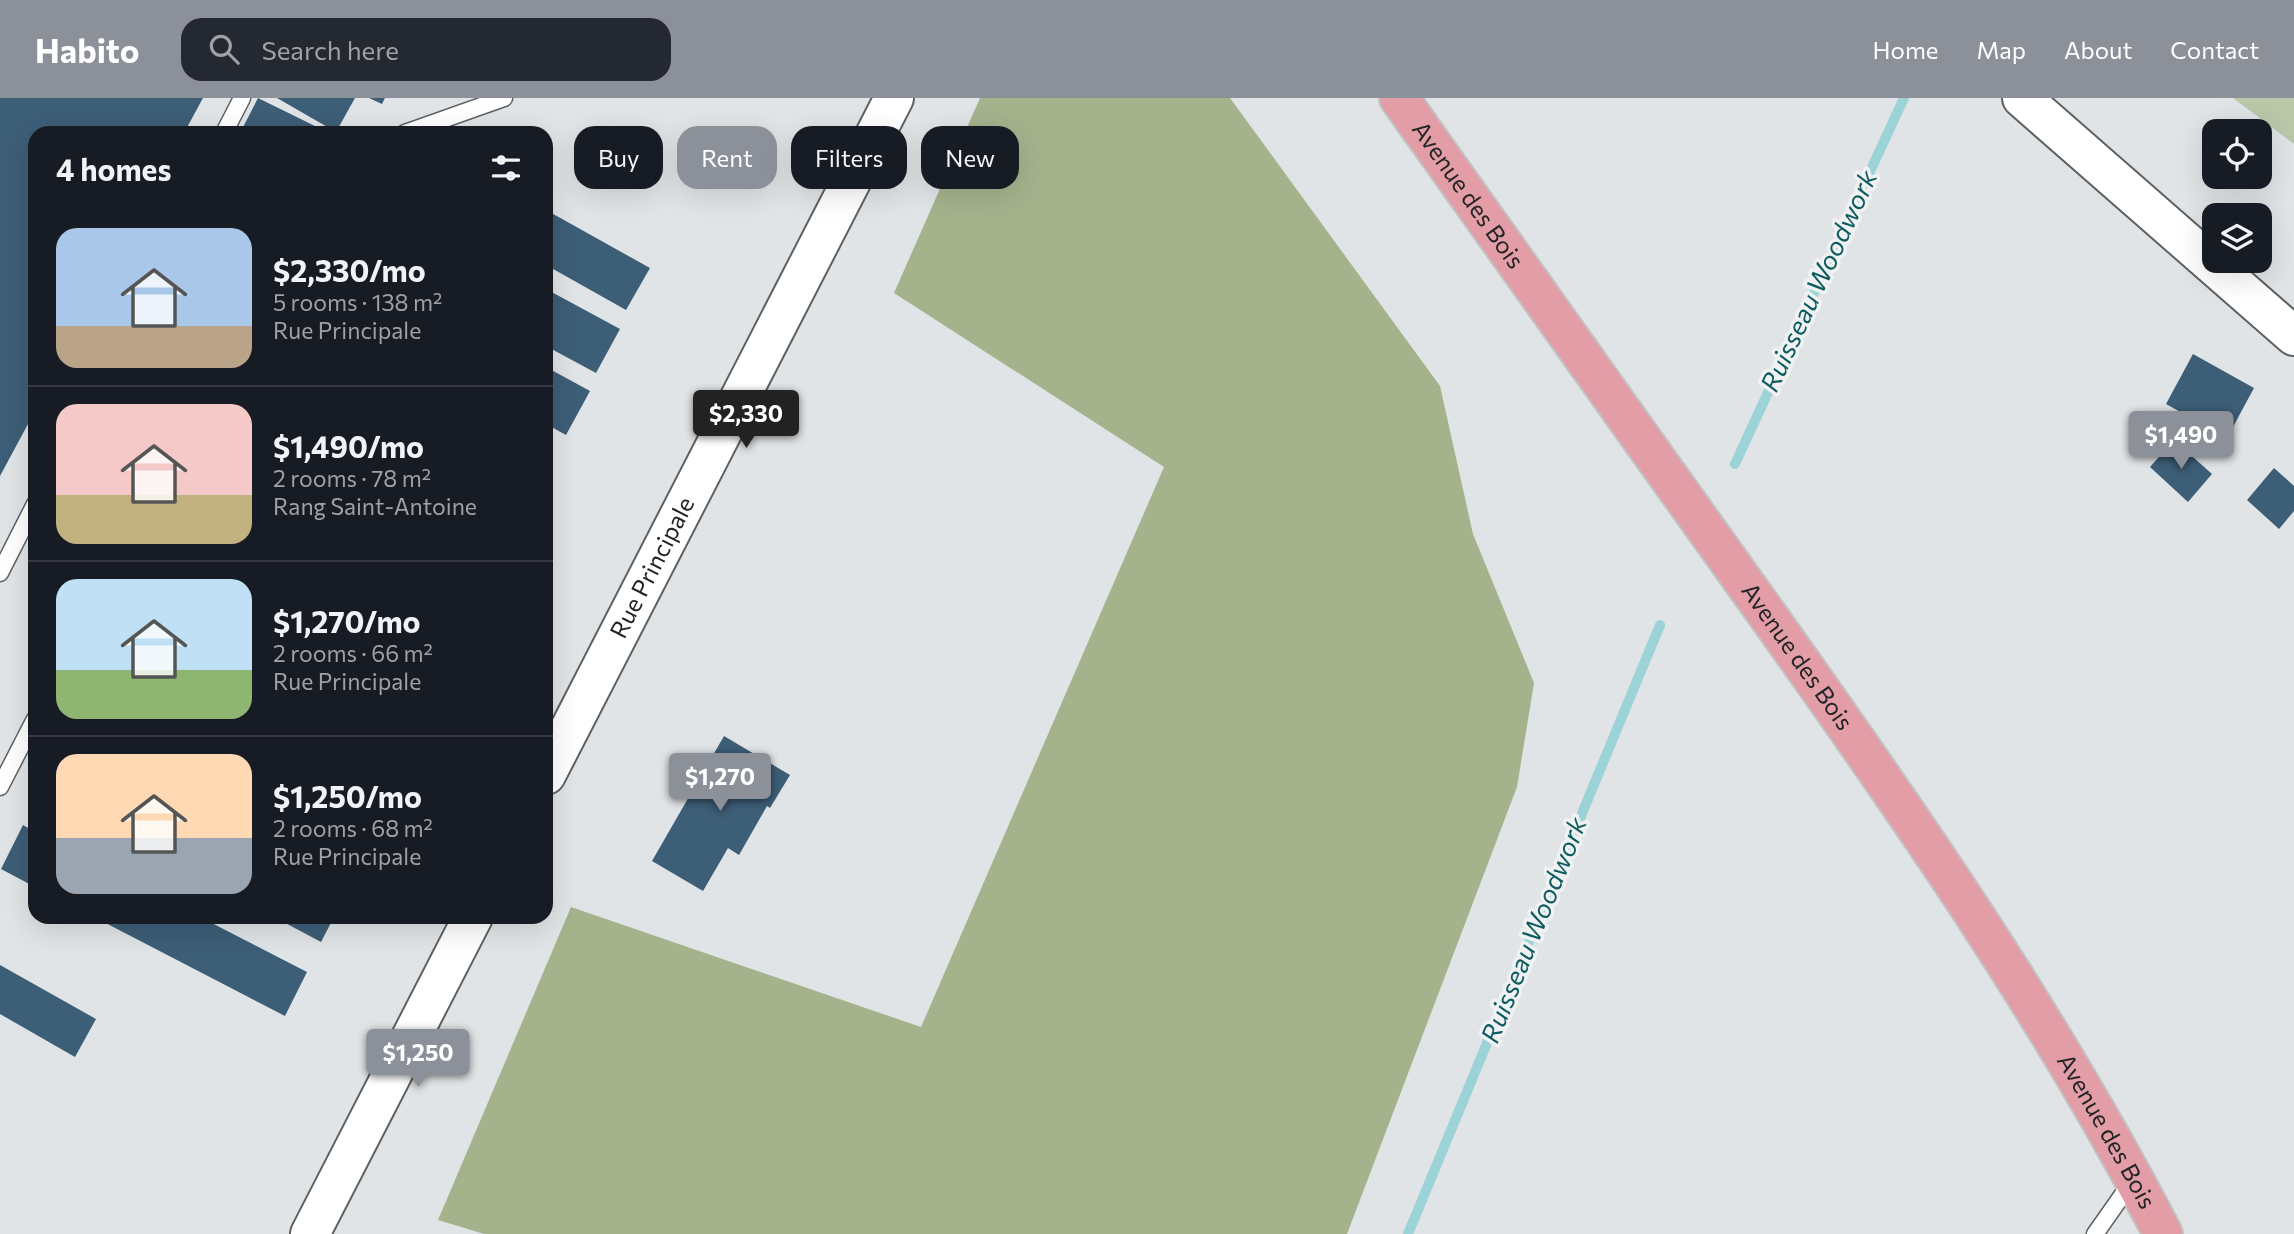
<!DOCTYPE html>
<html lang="en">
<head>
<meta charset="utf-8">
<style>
	body { margin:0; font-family:Commissioner,sans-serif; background:#242831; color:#f1f3f6; height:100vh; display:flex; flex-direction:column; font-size:26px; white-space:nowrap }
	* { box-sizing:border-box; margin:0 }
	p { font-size:23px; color:#9ea1a6 }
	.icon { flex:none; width:38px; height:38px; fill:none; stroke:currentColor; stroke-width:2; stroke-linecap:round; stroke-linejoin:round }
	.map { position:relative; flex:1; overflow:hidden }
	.side { position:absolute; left:28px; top:28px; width:525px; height:798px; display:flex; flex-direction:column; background:#171b24; border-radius:21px; box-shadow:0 7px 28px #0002 }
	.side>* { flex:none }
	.top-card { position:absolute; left:574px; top:28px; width:665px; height:63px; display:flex; gap:14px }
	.fabs { position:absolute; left:2202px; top:21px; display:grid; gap:14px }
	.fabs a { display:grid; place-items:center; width:70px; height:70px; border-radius:14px; background:#171b24; box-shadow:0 7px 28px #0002; font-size:35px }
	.price { position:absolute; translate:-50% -60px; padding:0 16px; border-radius:7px; background:#8c9099; color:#fff; font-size:23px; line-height:46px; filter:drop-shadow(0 2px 4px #0008) }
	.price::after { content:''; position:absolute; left:50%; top:42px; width:21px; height:16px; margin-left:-10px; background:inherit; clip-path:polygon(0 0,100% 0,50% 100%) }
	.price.selected { background:#222; color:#fff }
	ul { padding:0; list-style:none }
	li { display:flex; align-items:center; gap:21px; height:175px; padding:0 28px }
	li+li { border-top:2px solid #363941 }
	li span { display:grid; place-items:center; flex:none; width:196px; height:140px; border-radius:21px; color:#555 }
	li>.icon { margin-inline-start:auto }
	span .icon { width:84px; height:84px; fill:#fffc; stroke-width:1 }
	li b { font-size:30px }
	h2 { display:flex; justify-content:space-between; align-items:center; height:84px; padding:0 28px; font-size:30px }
	.chip { padding:0 24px; border-radius:21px; background:#171b24; box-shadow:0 7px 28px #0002; font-size:24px; line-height:63px }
	.chip.selected { background:#8c9099; color:#fff }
	header { display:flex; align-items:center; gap:42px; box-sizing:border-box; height:98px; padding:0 35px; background:#8c9099; color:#fff }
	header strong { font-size:33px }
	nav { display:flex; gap:38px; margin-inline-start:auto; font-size:24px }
	.search { width:490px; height:63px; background:#242831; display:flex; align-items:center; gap:18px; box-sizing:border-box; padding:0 24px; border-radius:21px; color:#9ea1a6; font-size:26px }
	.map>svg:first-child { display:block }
	.green { fill:#bac7a8 }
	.forest { fill:#a4b38c }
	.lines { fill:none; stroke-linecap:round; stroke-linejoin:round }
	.stream { stroke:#9cd3d6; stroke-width:10 }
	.building { fill:#3d5e77 }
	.lane-casing { stroke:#5e6162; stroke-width:19 }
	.secondary-casing { stroke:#5e6162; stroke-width:42 }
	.primary-casing { stroke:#c1c2c2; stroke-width:42 }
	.lane { stroke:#fff; stroke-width:16 }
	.secondary { stroke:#fff; stroke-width:38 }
	.primary { stroke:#e39da7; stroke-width:38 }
	.labels { text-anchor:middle; stroke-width:7; stroke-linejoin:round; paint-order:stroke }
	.street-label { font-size:24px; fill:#232425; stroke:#eff1f3 }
	.water-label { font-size:26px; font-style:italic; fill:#0f5c60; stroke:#eff1f3 }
</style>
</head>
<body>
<header>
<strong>Habito</strong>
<div class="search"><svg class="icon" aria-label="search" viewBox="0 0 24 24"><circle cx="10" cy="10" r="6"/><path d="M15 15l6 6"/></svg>Search here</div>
<nav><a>Home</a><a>Map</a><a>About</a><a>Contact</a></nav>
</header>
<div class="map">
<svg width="2294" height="1136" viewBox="0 0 2294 1136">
	<rect width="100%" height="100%" fill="#e1e4e6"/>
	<path class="green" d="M2233,0H2294V46Z"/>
	<path class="forest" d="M980,0H1230L1440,288L1473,436L1534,585L1517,689L1347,1136H484L438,1122L571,809L921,929L1164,369L894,195Z"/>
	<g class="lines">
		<path class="stream" d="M1735,366L1904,0
			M1408,1136L1660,527"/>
	</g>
	<path class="building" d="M0,0H203L184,35H35V313L0,378Z
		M258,0L319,30L316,35H240Z
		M277,0H355L336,34Z
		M369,0H385L382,6Z
		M546,112L650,170L626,212L546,167Z
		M546,191L620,231L596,275L546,248Z
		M2193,256L2254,290L2227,340L2166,306Z
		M546,269L590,293L566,337L546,326Z
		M2174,342L2212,376L2188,404L2150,369Z
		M2274,370L2294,388V413L2279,431L2247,402Z
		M724,638L790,677L770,710L767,708L739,757L728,750L703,793L652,763Z
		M23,727L35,734V789L1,771Z
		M94,819H200L307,874L285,918Z
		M274,819H334L321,844Z
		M0,867L96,921L75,959L0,916Z"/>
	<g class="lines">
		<g class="lane-casing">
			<path id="lane" d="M224,35L242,0
				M405,35L504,0
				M0,475L35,406
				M0,689L35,621
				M2095,1136L2133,1082"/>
		</g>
		<g class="secondary-casing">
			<g id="secondary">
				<path d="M2022,0L2294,238"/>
				<path id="s1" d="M546,677L894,0"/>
				<path d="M310,1136L473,819"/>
			</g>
		</g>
		<g class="primary-casing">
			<g id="primary">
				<path id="s2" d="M1399,0C1522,175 1647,348 1771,522C1912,720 2051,920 2163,1136"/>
			</g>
		</g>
		<use href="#lane" class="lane"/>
		<use href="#secondary" class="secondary"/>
		<use href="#primary" class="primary"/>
	</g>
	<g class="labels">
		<g class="street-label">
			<text dy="8" stroke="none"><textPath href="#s2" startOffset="119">Avenue des Bois</textPath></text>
			<text dy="8" stroke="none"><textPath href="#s1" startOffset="233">Rue Principale</textPath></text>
			<text dy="8" stroke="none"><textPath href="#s2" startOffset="686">Avenue des Bois</textPath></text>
			<text dy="8" stroke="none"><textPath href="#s2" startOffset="1253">Avenue des Bois</textPath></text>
		</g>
		<g class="water-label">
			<text transform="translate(1819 183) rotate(-65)" y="9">Ruisseau Woodwork</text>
			<text transform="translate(1534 832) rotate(-68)" y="9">Ruisseau Woodwork</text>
		</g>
	</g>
</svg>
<div class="fabs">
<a><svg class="icon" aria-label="locate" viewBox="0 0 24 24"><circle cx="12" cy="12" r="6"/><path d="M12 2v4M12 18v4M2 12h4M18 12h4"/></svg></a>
<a><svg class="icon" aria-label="layers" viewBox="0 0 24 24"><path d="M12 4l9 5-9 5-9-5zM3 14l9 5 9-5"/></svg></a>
</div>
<b class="price selected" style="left:746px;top:352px">$2,330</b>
<b class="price" style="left:2181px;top:373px">$1,490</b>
<b class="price" style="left:720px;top:715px">$1,270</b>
<b class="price" style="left:418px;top:991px">$1,250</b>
<div class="top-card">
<a class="chip">Buy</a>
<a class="chip selected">Rent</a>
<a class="chip">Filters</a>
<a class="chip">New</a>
</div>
<section class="side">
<h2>4 homes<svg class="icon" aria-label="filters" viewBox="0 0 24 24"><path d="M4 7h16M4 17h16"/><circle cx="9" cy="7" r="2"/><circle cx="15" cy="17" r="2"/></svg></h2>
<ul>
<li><span style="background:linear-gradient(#a9c7e8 70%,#b9a48a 0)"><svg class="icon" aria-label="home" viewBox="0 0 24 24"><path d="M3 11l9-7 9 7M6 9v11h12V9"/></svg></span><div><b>$2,330/mo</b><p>5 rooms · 138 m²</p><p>Rue Principale</p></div></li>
<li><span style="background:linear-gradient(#f6c9c9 65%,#c2b280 0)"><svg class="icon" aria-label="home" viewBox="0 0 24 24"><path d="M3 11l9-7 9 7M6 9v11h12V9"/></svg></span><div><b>$1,490/mo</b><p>2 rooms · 78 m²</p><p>Rang Saint-Antoine</p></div></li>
<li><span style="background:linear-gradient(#bfe0f5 65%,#8fb573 0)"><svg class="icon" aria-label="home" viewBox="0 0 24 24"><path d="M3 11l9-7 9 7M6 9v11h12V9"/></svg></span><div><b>$1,270/mo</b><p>2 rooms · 66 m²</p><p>Rue Principale</p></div></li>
<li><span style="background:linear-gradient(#ffd9b3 60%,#9aa5b1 0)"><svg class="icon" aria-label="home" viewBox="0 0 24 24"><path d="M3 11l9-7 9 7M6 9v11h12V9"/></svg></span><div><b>$1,250/mo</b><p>2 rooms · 68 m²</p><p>Rue Principale</p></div></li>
</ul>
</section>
</div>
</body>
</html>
